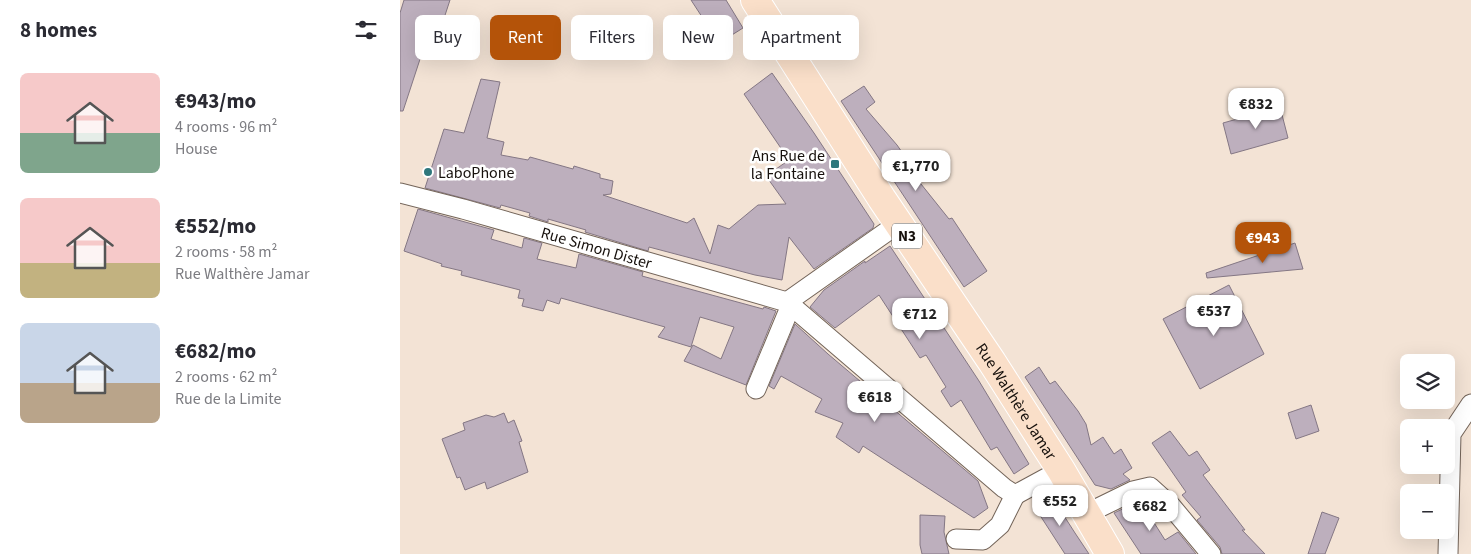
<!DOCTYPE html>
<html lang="en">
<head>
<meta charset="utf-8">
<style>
	body { margin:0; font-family:"Source Sans 3",sans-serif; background:#f7f7f7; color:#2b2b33; height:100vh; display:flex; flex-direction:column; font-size:19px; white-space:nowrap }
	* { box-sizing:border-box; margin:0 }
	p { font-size:16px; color:#7c7c81 }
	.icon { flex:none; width:28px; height:28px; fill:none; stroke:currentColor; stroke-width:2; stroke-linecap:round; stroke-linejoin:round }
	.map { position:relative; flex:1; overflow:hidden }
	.details { display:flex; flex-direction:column; background:#fff; width:400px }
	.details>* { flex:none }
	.hud { position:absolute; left:15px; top:15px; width:475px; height:45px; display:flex; gap:10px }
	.buttons { position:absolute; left:1000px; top:354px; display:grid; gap:10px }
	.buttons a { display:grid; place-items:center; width:55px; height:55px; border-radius:8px; background:#fff; box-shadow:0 5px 20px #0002; font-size:25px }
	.price { position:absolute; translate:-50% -42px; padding:0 11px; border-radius:10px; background:#fff; color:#222; font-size:16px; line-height:32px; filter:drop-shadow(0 1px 2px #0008) }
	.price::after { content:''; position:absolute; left:50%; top:30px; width:15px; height:11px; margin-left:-8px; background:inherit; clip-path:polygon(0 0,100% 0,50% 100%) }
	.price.active { background:#b45309; color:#fff }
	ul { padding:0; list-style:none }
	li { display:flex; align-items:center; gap:15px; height:125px; padding:0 20px }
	li span { display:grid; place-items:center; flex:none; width:140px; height:100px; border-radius:8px; color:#555 }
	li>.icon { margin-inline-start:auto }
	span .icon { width:60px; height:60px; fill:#fffc; stroke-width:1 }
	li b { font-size:21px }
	h2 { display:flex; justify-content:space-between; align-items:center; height:60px; padding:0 20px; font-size:21px }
	.tag { padding:0 18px; border-radius:8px; background:#fff; box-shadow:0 5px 20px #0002; font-size:18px; line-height:45px }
	.tag.active { background:#b45309; color:#fff }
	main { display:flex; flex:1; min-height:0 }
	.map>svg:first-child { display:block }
	.building { fill:#bdafbd; stroke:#847784 }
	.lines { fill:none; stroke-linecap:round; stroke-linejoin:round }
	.street-casing { stroke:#736459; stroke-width:21 }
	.primary-casing { stroke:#fff; stroke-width:30 }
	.street { stroke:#fff; stroke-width:19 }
	.primary { stroke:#fadfc9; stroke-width:28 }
	.poi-dot { fill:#2e777c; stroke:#fff; stroke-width:2 }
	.labels { text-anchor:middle; stroke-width:5; stroke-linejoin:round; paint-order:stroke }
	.shield { fill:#fff; stroke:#5c5855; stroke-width:1 }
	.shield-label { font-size:15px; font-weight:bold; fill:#16100c }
	.poi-label { font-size:16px; fill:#16100c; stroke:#fff; text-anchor:end }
	.street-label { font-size:16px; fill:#16100c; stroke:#fff }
</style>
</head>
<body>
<main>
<section class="details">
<h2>8 homes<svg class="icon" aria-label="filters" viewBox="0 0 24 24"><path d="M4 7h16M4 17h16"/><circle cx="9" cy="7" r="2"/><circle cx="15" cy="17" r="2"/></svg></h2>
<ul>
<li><span style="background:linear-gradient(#f6c9c9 60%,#7fa58c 0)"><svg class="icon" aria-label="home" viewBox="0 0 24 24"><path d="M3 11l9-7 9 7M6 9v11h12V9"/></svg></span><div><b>€943/mo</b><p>4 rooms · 96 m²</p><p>House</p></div></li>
<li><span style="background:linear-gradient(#f6c9c9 65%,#c2b280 0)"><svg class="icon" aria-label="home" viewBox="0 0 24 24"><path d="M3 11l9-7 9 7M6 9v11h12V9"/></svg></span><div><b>€552/mo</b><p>2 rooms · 58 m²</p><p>Rue Walthère Jamar</p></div></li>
<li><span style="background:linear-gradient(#c9d6e8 60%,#b9a48a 0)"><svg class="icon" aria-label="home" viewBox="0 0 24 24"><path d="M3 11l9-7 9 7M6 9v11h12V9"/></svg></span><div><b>€682/mo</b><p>2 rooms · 62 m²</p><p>Rue de la Limite</p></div></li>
</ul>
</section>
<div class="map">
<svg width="1071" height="554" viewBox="0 0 1071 554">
	<rect width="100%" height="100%" fill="#f3e3d5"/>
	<path class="building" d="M4,0H50L34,49L24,47L3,111H0V13Z
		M291,0H326L343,28L319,43Z
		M372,73L414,133L474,224L473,228L414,269L389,237L382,280L355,275L249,247L248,251L185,232L186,230L148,219V222L129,216L130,213L101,205L100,208L25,188L44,129L64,133L81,79L100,82L87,138L104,142L101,155L128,160L130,157L173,169L174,166L200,174V178L213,181L211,194L203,195L287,223L294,218L310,254L318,225L329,229L358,205L386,204L366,176L389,160L344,94Z
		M464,86L475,102L466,109L497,145L506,158L503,160L517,179L549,219L552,218L587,271L564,287L441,101Z
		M880,107L888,138L831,154L823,123Z
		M18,209L94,230L91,239L122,248L124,238L142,243L137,259L176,268L179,254L243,272L242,276L363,309L364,307L376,311L346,385L284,361L293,345L321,359L334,327L300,317L291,347L258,337L265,327L161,298L159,304L147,300L143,311L122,306L124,299L118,298L120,290L61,275L62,271L41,266L42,264L4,251Z
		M895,243L903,269L807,278L806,273Z
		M490,246L579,381L629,464L614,474L597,447L591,450L561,400L551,407L541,391L546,387L526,355L520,358L479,295L435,328L410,307L424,290L465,261V263Z
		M829,285L864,354L800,389L763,319Z
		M395,324L428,354L571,475L578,481L588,508L574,518L463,446L459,453L436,437L443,423L415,412L422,399L381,376L374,389L369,386Z
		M639,367L650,384L655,381L678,411L686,424L691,445L703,437L714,454L721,449L732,468L723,474L730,480L711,489L695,485L625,377Z
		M911,405L919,431L896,439L888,413Z
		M104,413L108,423L114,420L122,441L119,442L128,472L87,489L85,482L65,490L60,477L57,478L42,439L65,430L63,423L86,415L94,417Z
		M770,431L789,456L797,451L810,470L803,475L845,530H842L865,554H822L820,547L797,520L801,517L782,495L786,492L752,443Z
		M650,494L675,533L689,554H665L634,506Z
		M747,499L753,505L746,510L765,540L778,532L796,554H741L714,513L737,502Z
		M922,512L939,518L925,554H908Z
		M520,515L545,516L544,532L549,554H522L520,545Z"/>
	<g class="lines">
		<g class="street-casing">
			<g id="street">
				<path id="s1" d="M0,193L63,209L387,302L604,488L615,495"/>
				<path d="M387,302L499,223"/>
				<path d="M356,389L391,305"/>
				<path d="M615,495L661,470"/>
				<path d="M686,514L733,491L750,487L771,506L811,554"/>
				<path d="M556,539L583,540L600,525L615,495"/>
				<path d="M1048,554L1051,434L1071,404"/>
			</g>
		</g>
		<g class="primary-casing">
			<g id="primary">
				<path id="s2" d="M355,0L482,199L592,362L661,470L710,554"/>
			</g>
		</g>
		<use href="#street" class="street"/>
		<use href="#primary" class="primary"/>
	</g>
	<g class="poi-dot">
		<rect x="430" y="159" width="10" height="10" rx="2.5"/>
		<circle cx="28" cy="172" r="5"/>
	</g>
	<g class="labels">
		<rect class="shield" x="492" y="223.5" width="30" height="25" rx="4"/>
		<g class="shield-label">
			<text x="507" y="241">N3</text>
		</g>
		<g class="poi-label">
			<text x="425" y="161">Ans Rue de<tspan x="425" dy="18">la Fontaine</tspan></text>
			<text x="38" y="178" text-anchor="start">LaboPhone</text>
		</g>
		<g class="street-label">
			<text dy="6" stroke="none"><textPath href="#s1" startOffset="204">Rue Simon Dister</textPath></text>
			<text dy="6" stroke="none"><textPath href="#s2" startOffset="479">Rue Walthère Jamar</textPath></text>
		</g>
	</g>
</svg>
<div class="buttons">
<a><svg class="icon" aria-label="layers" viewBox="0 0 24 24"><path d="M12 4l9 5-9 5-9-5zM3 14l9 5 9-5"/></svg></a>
<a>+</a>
<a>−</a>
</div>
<b class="price" style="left:856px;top:130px">€832</b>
<b class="price" style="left:516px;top:192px">€1,770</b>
<b class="price active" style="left:863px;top:264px">€943</b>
<b class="price" style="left:814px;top:337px">€537</b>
<b class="price" style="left:520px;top:340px">€712</b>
<b class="price" style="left:475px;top:423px">€618</b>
<b class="price" style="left:660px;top:527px">€552</b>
<b class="price" style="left:750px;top:532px">€682</b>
<div class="hud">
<a class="tag">Buy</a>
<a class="tag active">Rent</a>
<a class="tag">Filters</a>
<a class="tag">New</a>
<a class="tag">Apartment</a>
</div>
</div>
</main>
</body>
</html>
